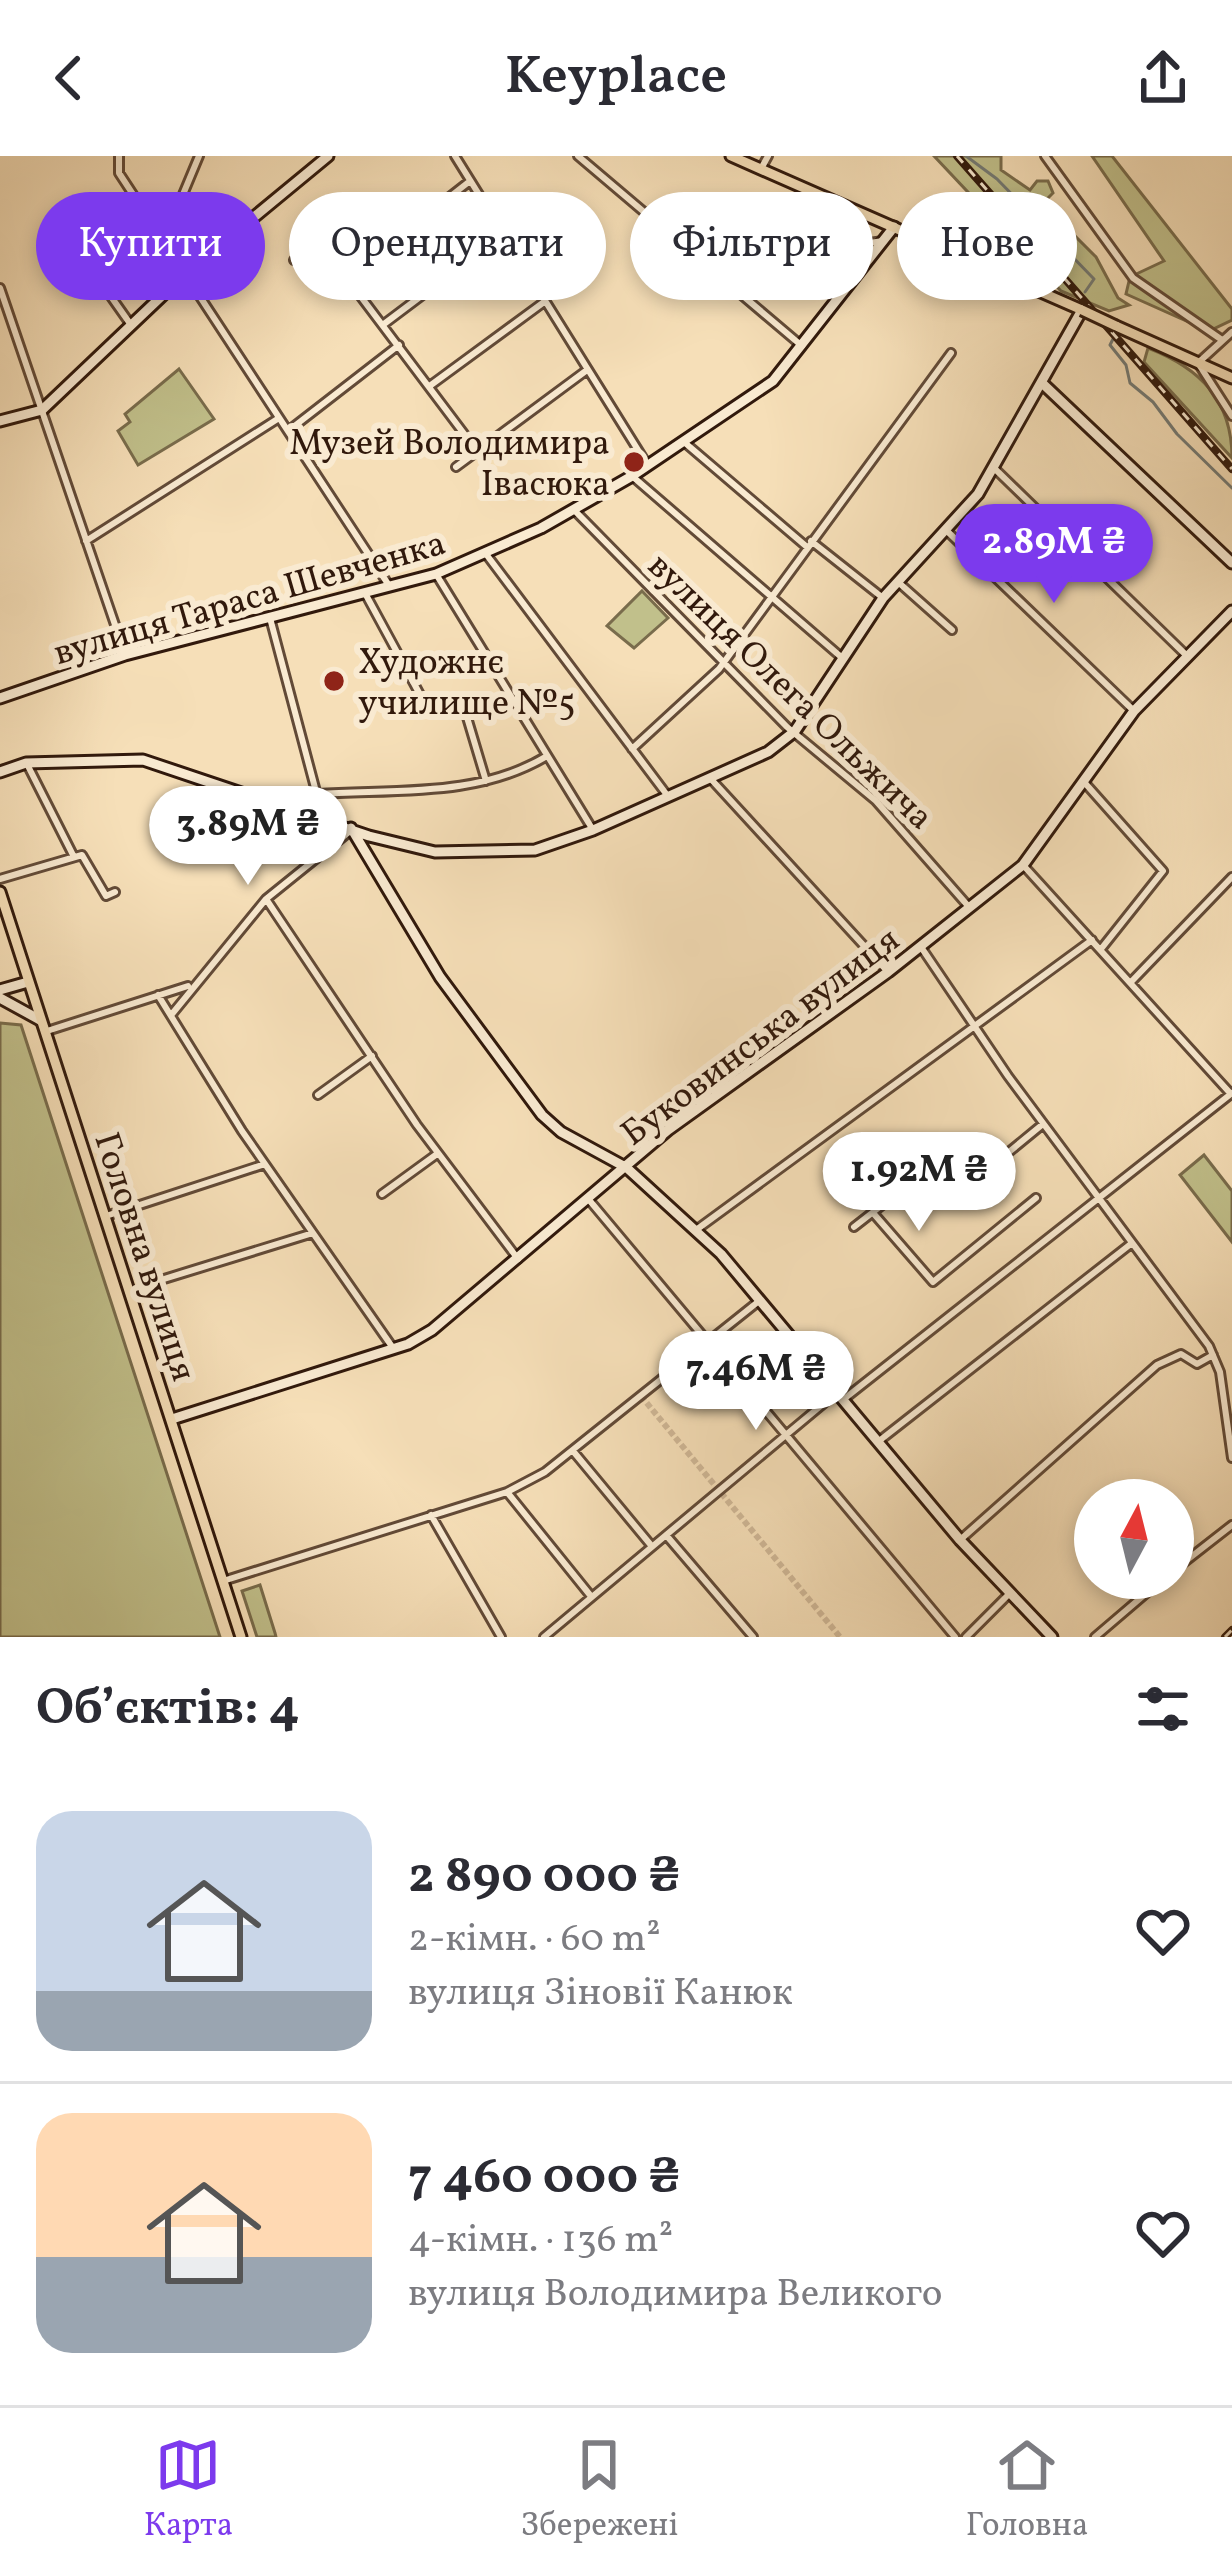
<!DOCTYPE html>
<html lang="uk">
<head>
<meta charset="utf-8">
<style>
	body { margin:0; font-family:Vollkorn,serif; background:#f2f2f3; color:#2b2b33; height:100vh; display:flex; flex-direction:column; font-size:45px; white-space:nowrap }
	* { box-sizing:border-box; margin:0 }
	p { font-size:39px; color:#7c7c81 }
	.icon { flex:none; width:66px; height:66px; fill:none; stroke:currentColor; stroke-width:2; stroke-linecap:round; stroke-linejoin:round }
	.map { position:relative; height:1481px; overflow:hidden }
	.drawer { display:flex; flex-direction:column; background:#fff; flex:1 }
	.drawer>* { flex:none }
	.top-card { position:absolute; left:36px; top:36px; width:1161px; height:108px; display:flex; gap:24px }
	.needle { width:78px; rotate:7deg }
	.buttons { position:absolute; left:1074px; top:1323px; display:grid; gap:24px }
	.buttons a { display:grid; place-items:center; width:120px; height:120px; border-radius:50%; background:#fff; box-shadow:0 6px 18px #0003; font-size:60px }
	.price { position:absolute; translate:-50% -102px; padding:0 27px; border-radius:42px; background:#fff; color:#222; font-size:39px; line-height:78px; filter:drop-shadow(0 3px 6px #0008) }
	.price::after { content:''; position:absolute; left:50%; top:72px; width:36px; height:27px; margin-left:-18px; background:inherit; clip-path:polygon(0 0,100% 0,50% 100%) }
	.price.on { background:#7c3aed; color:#fff }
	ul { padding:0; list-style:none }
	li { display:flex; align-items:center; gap:36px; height:300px; padding:0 36px }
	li+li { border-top:3px solid #e1e1e2 }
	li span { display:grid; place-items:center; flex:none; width:336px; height:240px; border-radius:36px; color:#555 }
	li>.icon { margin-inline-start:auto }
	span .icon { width:144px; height:144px; fill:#fffc; stroke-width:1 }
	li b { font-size:51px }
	h2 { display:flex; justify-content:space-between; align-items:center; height:144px; padding:0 36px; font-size:51px }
	.tag { padding:0 42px; border-radius:54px; background:#fff; box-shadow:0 6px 18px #0003; font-size:42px; line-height:108px }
	.tag.on { background:#7c3aed; color:#fff }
	header { display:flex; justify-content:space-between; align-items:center; height:156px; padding:0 36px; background:#fff; font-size:54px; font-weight:600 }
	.dock { display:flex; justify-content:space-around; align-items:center; height:168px; border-top:3px solid #e1e1e2; background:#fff; font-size:33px; color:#7c7c81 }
	.dock a { display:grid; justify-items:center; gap:6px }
	.dock .on { color:#7c3aed }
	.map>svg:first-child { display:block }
	.green { fill:#c1c08b; stroke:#796c4c; stroke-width:3 }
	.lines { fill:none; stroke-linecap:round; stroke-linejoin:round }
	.stream { stroke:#747a74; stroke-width:3 }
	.street-tunnel { stroke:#cfb796; stroke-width:6; stroke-dasharray:6 3; stroke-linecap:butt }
	.street-casing { stroke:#624a37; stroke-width:12 }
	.secondary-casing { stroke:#31190c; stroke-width:15 }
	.primary-casing { stroke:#31190c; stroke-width:15 }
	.street { stroke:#f9ead1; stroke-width:6 }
	.secondary { stroke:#f9ead1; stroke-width:9 }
	.primary { stroke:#f6dfb8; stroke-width:9 }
	.rail-casing { stroke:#31190c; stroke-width:8 }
	.rail { stroke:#f9ead1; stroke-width:3; stroke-dasharray:9; stroke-linecap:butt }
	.primary-bridge-casing { stroke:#31190c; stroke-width:15; stroke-linecap:butt }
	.primary-bridge { stroke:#f6dfb8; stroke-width:9 }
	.poi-dot { fill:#8f2418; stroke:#f9ead1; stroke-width:4.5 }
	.labels { text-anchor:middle; stroke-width:12; stroke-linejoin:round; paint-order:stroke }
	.poi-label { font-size:36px; fill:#31190c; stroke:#f9ead1; text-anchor:end }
	.street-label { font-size:36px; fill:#31190c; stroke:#f9ead1 }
</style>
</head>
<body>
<header><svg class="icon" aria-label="back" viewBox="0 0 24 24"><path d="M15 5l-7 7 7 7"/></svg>Keyplace<svg class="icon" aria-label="share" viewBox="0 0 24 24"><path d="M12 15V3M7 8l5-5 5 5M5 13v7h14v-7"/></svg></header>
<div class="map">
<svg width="1232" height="1481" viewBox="0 0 1232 1481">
	<rect width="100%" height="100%" fill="#f6dfb8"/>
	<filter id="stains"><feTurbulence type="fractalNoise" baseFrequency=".00167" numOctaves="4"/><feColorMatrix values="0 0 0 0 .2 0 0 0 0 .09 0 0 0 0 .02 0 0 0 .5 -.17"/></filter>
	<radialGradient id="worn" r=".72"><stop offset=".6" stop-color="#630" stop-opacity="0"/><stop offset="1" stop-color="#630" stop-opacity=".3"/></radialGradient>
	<path class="green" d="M934,0H1001V14L1030,34L1037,25H1048L1053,37L1046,44L1047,52L1096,101L1118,142L1129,149L1109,155L1061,135Z
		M1092,0H1112L1232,153V164L1209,175L1126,138L1130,121L1164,105Z
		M1148,192C1200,212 1232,244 1232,302L1144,206Z
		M179,213L214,263L138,309L118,275L130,266L125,258Z
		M642,435L668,462L634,492L607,470Z
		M0,867L21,869L220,1481H0Z
		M1204,999L1232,1035V1086L1180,1019Z
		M260,1429L275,1477L276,1481H257L242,1435Z"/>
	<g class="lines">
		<path class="stream" d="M966,0L997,23L1094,123L1085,136
			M1113,183L1110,189L1126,209L1130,227L1153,246L1177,278L1232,332"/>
		<path class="street-tunnel" d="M641,1240L840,1481"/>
		<g class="street-casing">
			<path id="street" d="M119,0V17L388,428
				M455,0L648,310
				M578,0L802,190
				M1045,0L1133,122L1222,184
				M762,11L768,0
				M164,84L199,0
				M81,98L131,169
				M698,98L748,105L883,85
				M294,104L313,91L325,93L477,295
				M350,119L470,25
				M0,132L125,498
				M384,168L461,110
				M1232,176L1198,207L1232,260
				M431,229L544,146
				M288,275L399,189
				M684,286L807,391
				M456,311L587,214
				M994,312L1185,498
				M632,320L840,500
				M574,354L787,571L876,645L969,751
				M947,375L1134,555
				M86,385L279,262
				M811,385L883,442
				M486,398L667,639
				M436,418L593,674
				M898,426L952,474
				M366,439L430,557L463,548L486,625
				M270,462L323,662
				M632,593L719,513L951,197
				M27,608L74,701
				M710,622L888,816
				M1084,626L1163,715L1101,793
				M318,638C395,633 477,642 547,600
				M1023,709L1230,937
				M0,723L82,699L106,740L115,736
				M266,743L417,969L518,1103
				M921,791L1008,920L1209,1190L1220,1216L1232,1302
				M1131,826L1232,721
				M158,839L242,975L393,1192
				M172,858L266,743L349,676
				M47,875L188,830
				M318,939L372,900
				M978,1007L987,1014L1043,968
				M382,1038L437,998
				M590,1045L955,1481
				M874,1058L933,1126L1036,1042
				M106,1060L265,1008
				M854,1071L959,989L971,1000
				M696,1074L1092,784
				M131,1139L164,1123L313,1077
				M844,1243L1232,937
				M879,1285L1132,1087
				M573,1295L650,1388
				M507,1336L590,1439
				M431,1359L501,1481
				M666,1379L753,1481
				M960,1384L1157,1209L1181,1198L1197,1208L1213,1199
				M1173,1415L1232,1369
				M223,1425L507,1336L545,1316L759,1145
				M544,1481L835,1238
				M966,1481L1008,1439
				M1095,1481L1164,1422"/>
		</g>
		<g class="secondary-casing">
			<path id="secondary" d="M1042,227L1232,407
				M0,265L42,254L185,118L328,0
				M0,542L125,499L436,418L541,372L632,320L773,225L894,71
				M0,616L26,607L143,604L369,680L435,696L535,694L593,674L768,596L795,575L883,442L978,338L1082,154
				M351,672L440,821L542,959L561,976L627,1012L721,1098L960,1384L1052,1481
				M0,834L28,826
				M0,842L40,864
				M172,1263L408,1188L432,1174L668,974L888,816L1023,709L1134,555L1232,455"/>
		</g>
		<g class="primary-casing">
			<path id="primary" d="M731,0L1082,154
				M1116,170L1232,222
				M0,736L241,1481"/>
		</g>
		<use href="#street" class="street"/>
		<use href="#secondary" class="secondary"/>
		<use href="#primary" class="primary"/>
		<g class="rail-casing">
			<path id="rail" d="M957,0L1232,313
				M1225,1481L1232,1474"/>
		</g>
		<use href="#rail" class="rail"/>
		<g class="primary-bridge-casing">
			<path id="primary-bridge" d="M1082,154L1116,170"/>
		</g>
		<use href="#primary-bridge" class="primary-bridge"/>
	</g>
	<g class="poi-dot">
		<circle cx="634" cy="306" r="12"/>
		<circle cx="334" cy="525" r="12"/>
	</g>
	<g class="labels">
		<g class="poi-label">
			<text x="610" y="298">Музей Володимира<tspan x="610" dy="41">Івасюка</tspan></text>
			<text x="358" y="517" text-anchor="start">Художнє<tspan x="358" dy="41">училище №5</tspan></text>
		</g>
		<g class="street-label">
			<text transform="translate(249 440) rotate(-16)" y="13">вулиця Тараса Шевченка</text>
			<text transform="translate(792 534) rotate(44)" y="13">вулиця Олега Ольжича</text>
			<text transform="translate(759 879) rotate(-37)" y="13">Буковинська вулиця</text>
			<text transform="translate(147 1100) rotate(72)" y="13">Головна вулиця</text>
		</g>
	</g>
	<rect width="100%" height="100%" filter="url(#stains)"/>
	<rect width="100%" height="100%" fill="url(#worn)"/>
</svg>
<div class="buttons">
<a><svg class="needle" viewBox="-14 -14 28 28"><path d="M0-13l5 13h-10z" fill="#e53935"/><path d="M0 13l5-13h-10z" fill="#7c7c81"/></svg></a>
</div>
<b class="price on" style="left:1054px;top:450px">2.89M ₴</b>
<b class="price" style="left:248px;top:732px">3.89M ₴</b>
<b class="price" style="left:919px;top:1078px">1.92M ₴</b>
<b class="price" style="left:756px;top:1277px">7.46M ₴</b>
<div class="top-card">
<a class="tag on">Купити</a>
<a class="tag">Орендувати</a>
<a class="tag">Фільтри</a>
<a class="tag">Нове</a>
</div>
</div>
<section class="drawer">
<h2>Об’єктів: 4<svg class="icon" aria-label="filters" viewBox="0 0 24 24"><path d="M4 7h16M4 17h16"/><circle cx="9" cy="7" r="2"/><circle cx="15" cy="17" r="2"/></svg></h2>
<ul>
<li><span style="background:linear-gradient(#c9d6e8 75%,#9aa5b1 0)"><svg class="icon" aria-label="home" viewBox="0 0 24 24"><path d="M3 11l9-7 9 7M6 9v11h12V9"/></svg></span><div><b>2 890 000 ₴</b><p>2-кімн. · 60 m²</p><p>вулиця Зіновії Канюк</p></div><svg class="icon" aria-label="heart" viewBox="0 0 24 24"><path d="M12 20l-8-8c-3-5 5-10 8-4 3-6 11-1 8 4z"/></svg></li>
<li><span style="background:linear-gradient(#ffd9b3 60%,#9aa5b1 0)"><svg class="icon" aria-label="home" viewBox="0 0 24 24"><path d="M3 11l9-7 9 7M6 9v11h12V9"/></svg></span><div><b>7 460 000 ₴</b><p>4-кімн. · 136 m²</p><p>вулиця Володимира Великого</p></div><svg class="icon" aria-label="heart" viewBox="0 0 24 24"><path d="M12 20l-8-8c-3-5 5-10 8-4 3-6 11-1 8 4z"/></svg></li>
</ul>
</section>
<nav class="dock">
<a class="on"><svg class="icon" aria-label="map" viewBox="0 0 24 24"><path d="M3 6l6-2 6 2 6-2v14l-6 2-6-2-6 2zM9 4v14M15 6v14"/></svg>Карта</a>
<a><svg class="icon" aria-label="saved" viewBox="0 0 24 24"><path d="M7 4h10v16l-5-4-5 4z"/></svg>Збережені</a>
<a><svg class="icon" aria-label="home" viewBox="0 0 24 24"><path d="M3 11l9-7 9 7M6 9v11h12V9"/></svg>Головна</a>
</nav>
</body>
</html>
